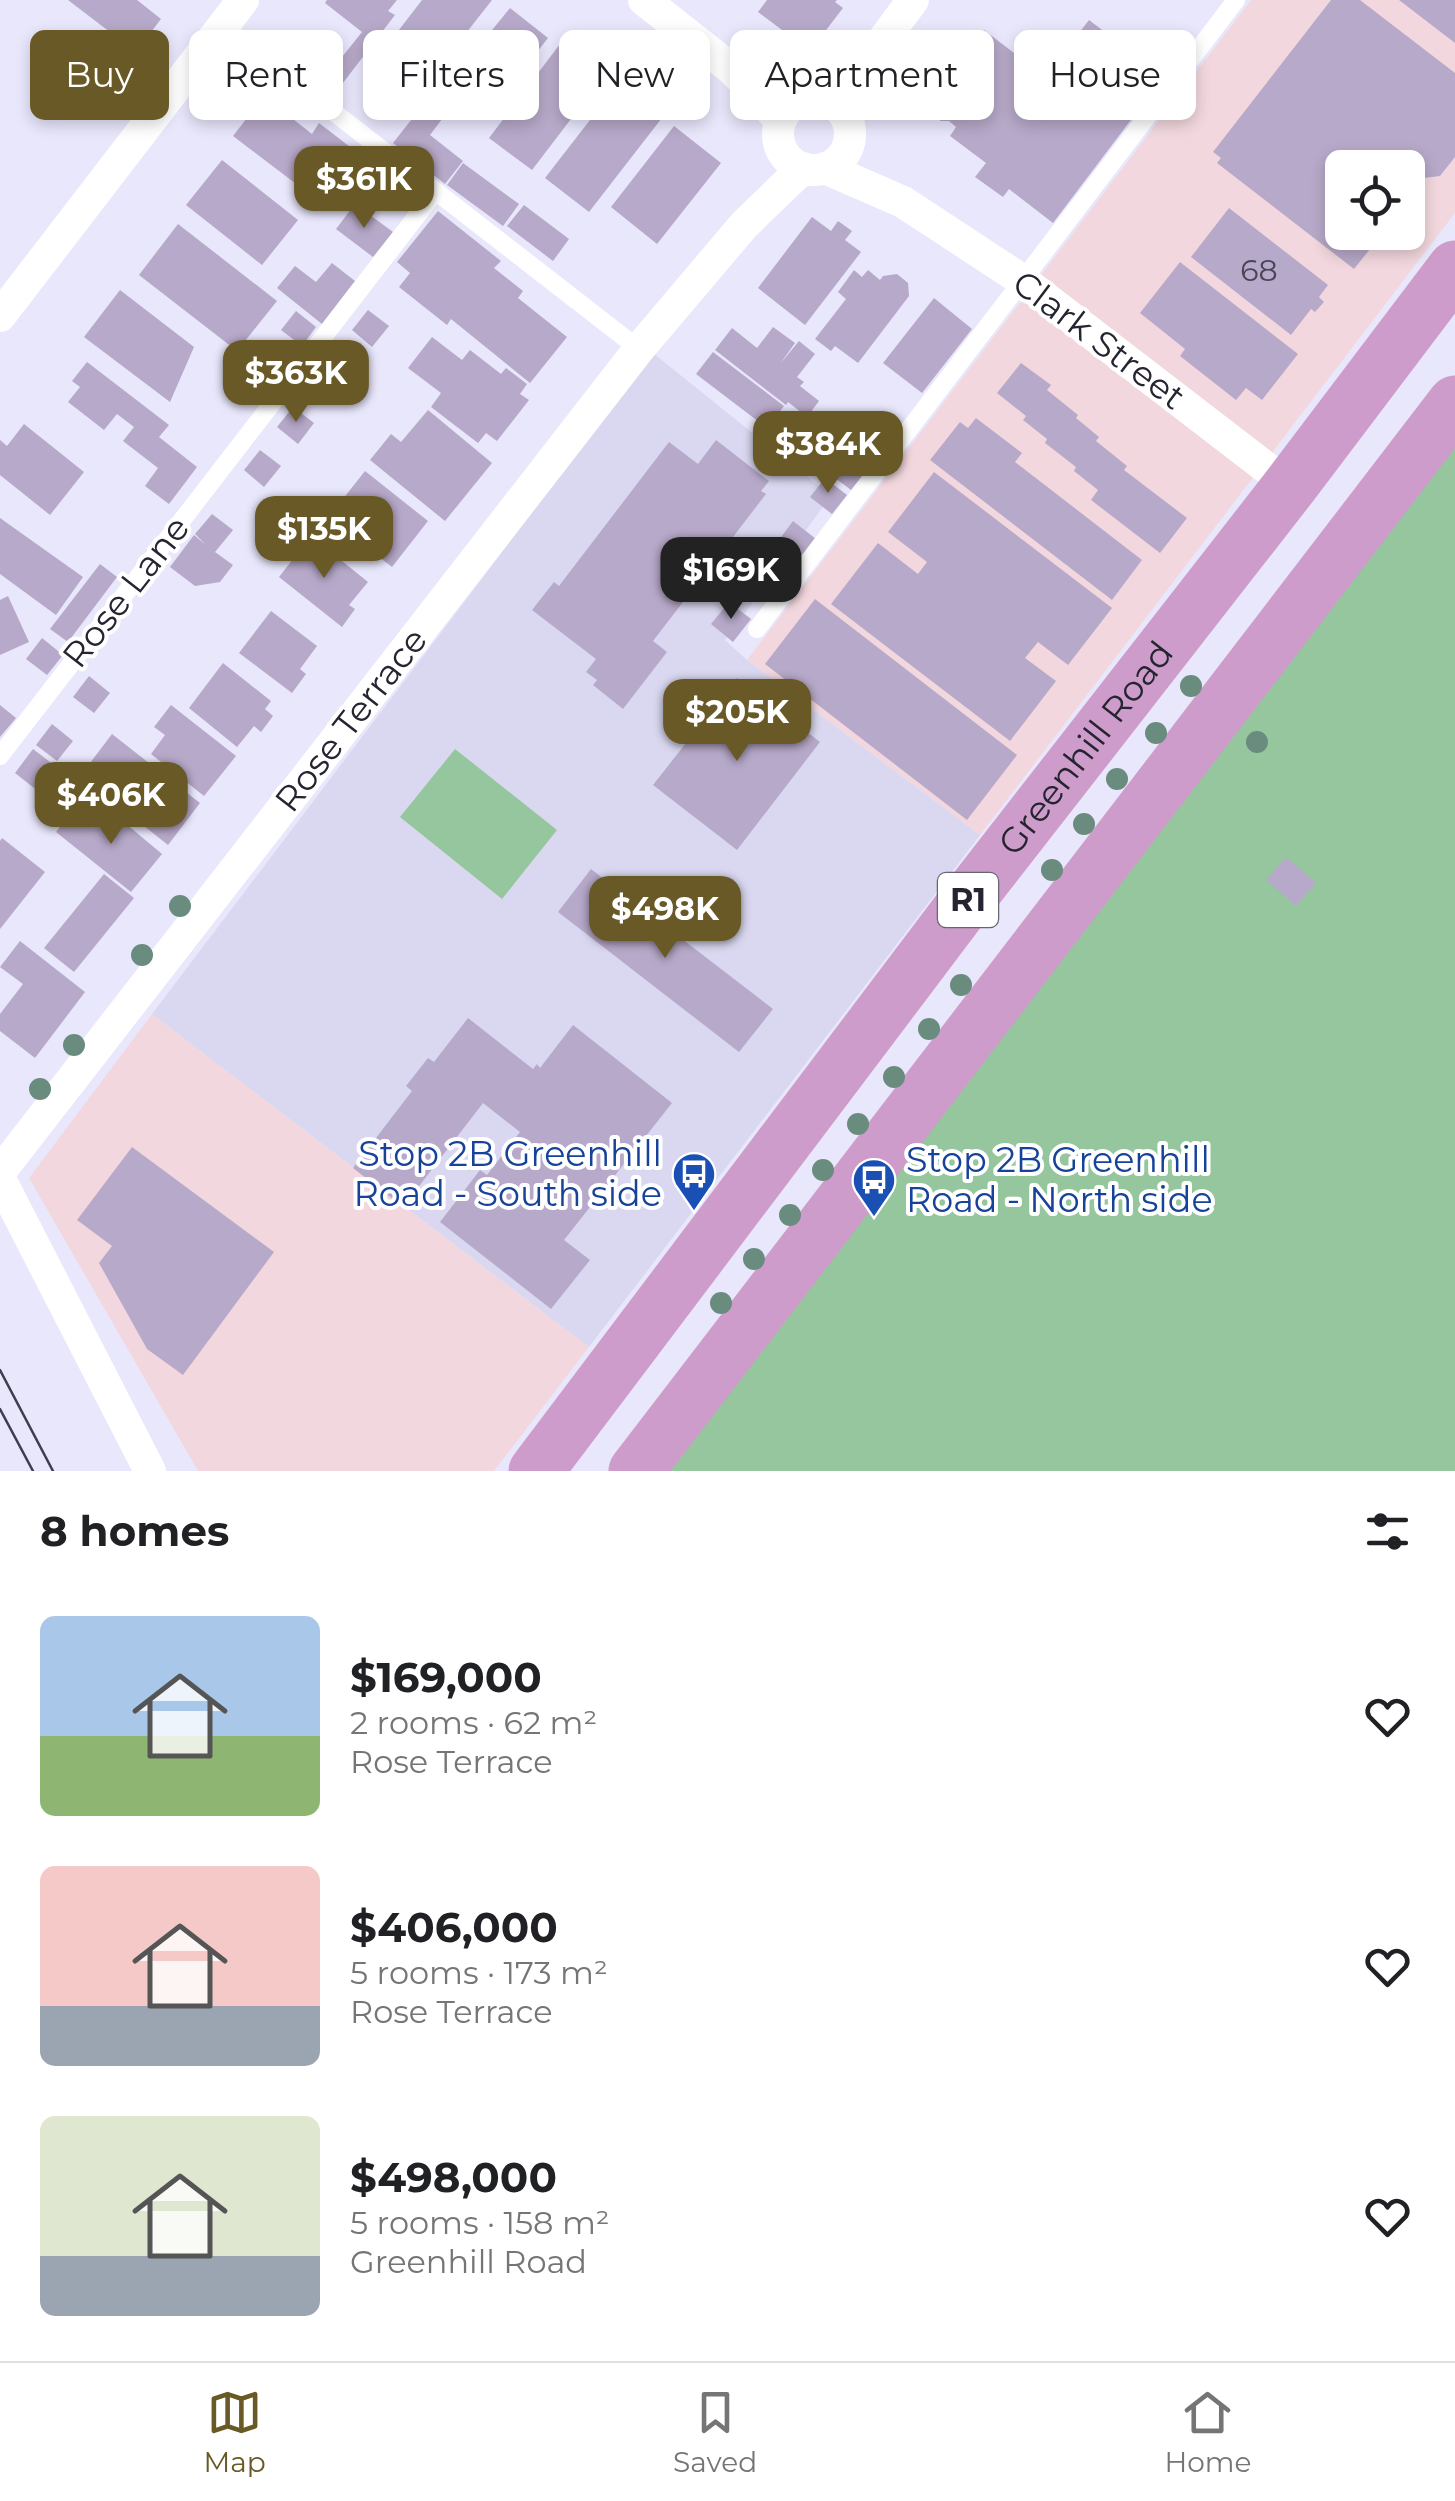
<!DOCTYPE html>
<html lang="en">
<head>
<meta charset="utf-8">
<style>
	body { margin:0; font-family:Montserrat,sans-serif; background:#f6f6f6; color:#202124; height:100vh; display:flex; flex-direction:column; font-size:38px; white-space:nowrap }
	* { box-sizing:border-box; margin:0 }
	p { font-size:32px; color:#757577 }
	.icon { flex:none; width:55px; height:55px; fill:none; stroke:currentColor; stroke-width:2; stroke-linecap:round; stroke-linejoin:round }
	.map { position:relative; height:1471px; overflow:hidden }
	.sheet { display:flex; flex-direction:column; background:#fff; flex:1 }
	.sheet>* { flex:none }
	.guide { position:absolute; left:30px; top:30px; width:1395px; height:90px; display:flex; gap:20px }
	.fabs { position:absolute; left:1325px; top:150px; display:grid; gap:20px }
	.fabs a { display:grid; place-items:center; width:100px; height:100px; border-radius:15px; background:#fff; box-shadow:0 5px 15px #0003; font-size:50px }
	.price { position:absolute; translate:-50% -85px; padding:0 22px; border-radius:20px; background:#685926; color:#fff; font-size:32px; line-height:65px; filter:drop-shadow(0 2px 5px #0008) }
	.price::after { content:''; position:absolute; left:50%; top:60px; width:30px; height:22px; margin-left:-15px; background:inherit; clip-path:polygon(0 0,100% 0,50% 100%) }
	.price.on { background:#222; color:#fff }
	ul { padding:0; list-style:none }
	li { display:flex; align-items:center; gap:30px; height:250px; padding:0 40px }
	li span { display:grid; place-items:center; flex:none; width:280px; height:200px; border-radius:15px; color:#555 }
	li>.icon { margin-inline-start:auto }
	span .icon { width:120px; height:120px; fill:#fffc; stroke-width:1 }
	li b { font-size:42px }
	h2 { display:flex; justify-content:space-between; align-items:center; height:120px; padding:0 40px; font-size:42px }
	.chip { padding:0 35px; border-radius:15px; background:#fff; box-shadow:0 5px 15px #0003; font-size:35px; line-height:90px }
	.chip.on { background:#685926; color:#fff }
	.dock { display:flex; justify-content:space-around; align-items:center; height:140px; border-top:2px solid #e0e0e0; background:#fff; font-size:28px; color:#757577 }
	.dock a { display:grid; justify-items:center; gap:5px }
	.dock .on { color:#685926 }
	.map>svg:first-child { display:block }
	.commercial { fill:#f2d8de; fill-rule:evenodd }
	.built { fill:#d9d8f0 }
	.green { fill:#96c69d }
	.building { fill:#b7a9c9 }
	.lines { fill:none; stroke-linecap:round; stroke-linejoin:round }
	.service { stroke:#fff; stroke-width:18 }
	.minor { stroke:#fff; stroke-width:32 }
	.trunk { stroke:#ce9cca; stroke-width:55 }
	.tram { stroke:#3f3e4c; stroke-width:2.5 }
	.tree { fill:#6a8c7f }
	.labels { text-anchor:middle; stroke-width:8; stroke-linejoin:round; paint-order:stroke }
	.number-label { font-size:30px; fill:#4a4557 }
	.shield { fill:#fff; stroke:#66666f; stroke-width:2.5 }
	.shield-label { font-size:32px; font-weight:bold; fill:#252431 }
	.street-label { font-size:35px; fill:#252431; stroke:#fff }
	.transit-label { font-size:35px; fill:#164399; stroke:#fff; text-anchor:end }
</style>
</head>
<body>
<div class="map">
<svg width="1455" height="1471" viewBox="0 0 1455 1471">
	<rect width="100%" height="100%" fill="#e9e7fc"/>
	<path class="commercial" d="M1251,0H1455V213L980,835L747,660ZM1342,168H1408V232H1342Z
		M152,1014L589,1347L494,1471H198L29,1178Z"/>
	<path class="built" d="M653,353L831,496L725,640L747,660L980,835L589,1347L152,1014Z"/>
	<path class="green" d="M1455,442V1471H668Z
		M455,749L557,830L502,899L400,817Z"/>
	<path class="building" d="M68,0H137L161,19L136,52Z
		M327,0H397L388,11L395,15L336,92L315,75L326,61L334,67L362,32L325,3Z
		M422,0H492L448,56L430,42L417,58L392,39Z
		M767,0H837L835,2L843,8L810,51L758,12Z
		M1331,0H1360L1455,73V157L1440,176L1408,180V168H1342V232H1369L1370,249L1354,269L1217,163L1221,158L1213,152Z
		M1399,0H1455V43Z
		M510,8L548,38L488,114L449,83Z
		M1089,20L1160,74L1139,101L1143,104L1053,223L1009,189L1003,197L975,177L986,163L950,136L956,127L949,121H941L932,115V100L940,89L944,90L948,84L944,82L957,66L961,69L972,54L968,51L984,30L1018,56L1031,39L1058,60Z
		M560,44L603,77L532,170L489,138Z
		M621,80L665,114L589,212L545,178Z
		M264,96L312,134L319,123L354,150L316,199L233,136Z
		M430,96L448,111L430,135L463,161L445,184L393,143Z
		M674,126L721,163L657,244L611,207Z
		M222,160L298,220L262,265L186,205Z
		M463,163L519,204L503,226L447,185Z
		M355,204L393,232L373,257L336,229Z
		M524,205L569,239L553,261L507,226Z
		M1229,208L1328,285L1319,297L1324,302L1315,312L1311,309L1291,335L1191,257Z
		M438,211L501,261L494,268L523,291L518,298L567,337L530,383L451,319L447,325L399,287L410,273L397,262Z
		M812,217L831,231L838,221L852,231L845,240L861,252L805,325L758,288Z
		M178,224L277,301L237,351L139,275Z
		M1180,262L1298,354L1262,400L1246,388L1236,400L1180,356L1185,349L1140,313Z
		M332,263L355,281L322,324L277,288L295,266L316,282Z
		M854,270L862,277L868,270L880,280L883,276L897,274L908,283L909,296L858,363L835,346L831,351L815,339L846,299L838,292Z
		M120,290L194,347L170,402L84,337Z
		M934,298L972,329L922,393L883,363Z
		M368,310L389,326L372,347L352,330Z
		M296,311L316,327L302,346L281,330Z
		M773,327L795,343L780,364L799,341L815,354L797,377L804,382L800,386L819,401L807,417L788,402L786,405L715,350L732,328L757,348Z
		M432,337L462,360L470,350L501,374L506,368L527,384L520,394L529,400L497,441L486,433L478,443L431,407L441,393L408,368Z
		M713,352L784,406L767,428L696,374Z
		M87,362L169,425L159,437L197,467L169,504L145,486L158,468L123,441L134,427L117,414L104,430L68,402L80,387L72,381Z
		M1021,363L1051,385L1047,390L1078,415L1076,418L1099,437L1096,441L1127,466L1124,470L1187,518L1160,553L1091,500L1098,490L1074,471L1076,467L1045,443L1047,439L1023,420L1026,416L997,393Z
		M293,407L314,423L298,444L277,427Z
		M428,410L492,463L445,521L370,460L391,434L401,442Z
		M976,418L1022,453L1015,462L1142,560L1112,600L930,460L960,422L968,428Z
		M24,424L84,472L50,515L0,475V440L7,446Z
		M716,440L769,481L761,491L766,494L653,641L667,652L623,709L593,685L597,680L586,672L596,659L532,610L554,582L559,586L669,442L698,464Z
		M837,442L869,467L851,490L818,465Z
		M260,450L281,466L264,487L244,470Z
		M365,471L428,521L392,567L348,533L355,524L335,509Z
		M934,472L1112,608L1068,665L1038,642L1025,658L1056,681L1010,741L831,604L878,543L918,574L927,562L888,532Z
		M825,478L847,495L832,514L810,497Z
		M212,514L233,530L215,552L233,565L220,582L195,586L170,567L194,535L206,545L195,534Z
		M0,518L83,577L56,615L0,574Z
		M793,521L816,539L799,561L776,544Z
		M311,536L368,582L349,605L355,609L342,627L279,577Z
		M763,557L786,575L767,600L744,581Z
		M100,564L117,577L68,642L50,629Z
		M8,596L29,642L0,655V600Z
		M815,599L1017,755L967,820L765,664Z
		M729,602L751,619L733,642L711,624Z
		M271,611L317,646L300,669L306,674L292,693L239,653Z
		M42,638L63,655L47,675L26,659Z
		M223,663L271,701L265,709L273,716L261,732L254,726L237,747L189,708Z
		M89,676L110,693L94,713L73,697Z
		M737,678L820,742L737,850L653,785Z
		M0,705L16,718L0,737Z
		M171,705L236,756L204,796L151,754L165,735L154,727Z
		M52,724L73,741L57,761L36,745Z
		M112,734L200,803L168,845L91,784L98,776L87,767Z
		M33,749L67,775L48,799L15,773Z
		M74,808L101,829L113,813L162,854L131,892L56,832Z
		M2,838L45,872L0,929V841Z
		M1286,857L1316,883L1296,906L1266,880Z
		M591,869L773,1009L739,1052L558,912Z
		M104,874L134,898L74,972L44,948Z
		M20,941L85,992L35,1058L0,1031V1014L23,984L0,967Z
		M468,1018L533,1069L537,1064L540,1068L573,1025L672,1103L564,1240L590,1260L551,1309L440,1222L480,1170L487,1175L520,1132L483,1103L403,1207L353,1168L412,1091L406,1086L428,1058L434,1062Z
		M132,1147L274,1252L183,1375L147,1349L99,1263L112,1246L77,1220Z"/>
	<g class="lines">
		<path class="service" d="M223,26L639,349
			M757,629L1236,0
			M0,756L436,191"/>
		<path class="minor" d="M644,0L733,70L780,120
			M778 134a36 36 0 1 1 72 0a36 36 0 1 1-72 0Z
			M825,99L878,47L913,0
			M825,168L903,202L1022,280L1290,486
			M0,316L243,0
			M0,1172L639,349L744,225L803,168
			M0,1179L150,1471"/>
		<g class="trunk">
			<path id="s1" d="M536,1471L958,912L1290,486L1455,268"/>
			<path d="M636,1471L1455,403"/>
		</g>
		<path class="tram" d="M0,1370L53,1471
			M0,1409L33,1471"/>
	</g>
	<g class="tree">
		<circle cx="1191" cy="686" r="11"/>
		<circle cx="1156" cy="733" r="11"/>
		<circle cx="1257" cy="742" r="11"/>
		<circle cx="1117" cy="779" r="11"/>
		<circle cx="1084" cy="824" r="11"/>
		<circle cx="1052" cy="870" r="11"/>
		<circle cx="180" cy="906" r="11"/>
		<circle cx="142" cy="955" r="11"/>
		<circle cx="961" cy="985" r="11"/>
		<circle cx="929" cy="1029" r="11"/>
		<circle cx="74" cy="1045" r="11"/>
		<circle cx="894" cy="1077" r="11"/>
		<circle cx="40" cy="1089" r="11"/>
		<circle cx="858" cy="1124" r="11"/>
		<circle cx="823" cy="1170" r="11"/>
		<circle cx="790" cy="1215" r="11"/>
		<circle cx="754" cy="1259" r="11"/>
		<circle cx="721" cy="1303" r="11"/>
	</g>
	<defs>
		<g id="bus-pin" transform="scale(2.25)"><path d="M0 17L-7.5 6A9.5 9.5 0 1 1 7.5 6Z" fill="#1a4fb4" stroke="#fff"/><path d="M-5-6H5V4H4V6H2V4H-2V6H-4V4H-5ZM-3.5-4V0h7V-4ZM-3.5 1.2v1.5H-2V1.2ZM2 1.2v1.5H3.5V1.2Z" fill="#fff"/></g>
	</defs>
	<g fill-rule="evenodd">
		<use href="#bus-pin" x="694" y="1174"/>
		<use href="#bus-pin" x="874" y="1180"/>
	</g>
	<g class="labels">
		<g class="number-label">
			<text x="1259" y="281">68</text>
		</g>
		<rect class="shield" x="938" y="873" width="60" height="54" rx="8"/>
		<g class="shield-label">
			<text x="968" y="911">R1</text>
		</g>
		<g class="street-label">
			<text transform="translate(1099 340) rotate(37)" y="12">Clark Street</text>
			<text transform="translate(126 592) rotate(-52)" y="12">Rose Lane</text>
			<text transform="translate(351 720) rotate(-52)" y="12">Rose Terrace</text>
			<text dy="12" stroke="none"><textPath href="#s1" startOffset="908">Greenhill Road</textPath></text>
		</g>
		<g class="transit-label">
			<text x="662" y="1166">Stop 2B Greenhill<tspan x="662" dy="40">Road - South side</tspan></text>
			<text x="906" y="1172" text-anchor="start">Stop 2B Greenhill<tspan x="906" dy="40">Road - North side</tspan></text>
		</g>
	</g>
</svg>
<div class="fabs">
<a><svg class="icon" aria-label="locate" viewBox="0 0 24 24"><circle cx="12" cy="12" r="6"/><path d="M12 2v4M12 18v4M2 12h4M18 12h4"/></svg></a>
</div>
<b class="price" style="left:364px;top:231px">$361K</b>
<b class="price" style="left:296px;top:425px">$363K</b>
<b class="price" style="left:828px;top:496px">$384K</b>
<b class="price" style="left:324px;top:581px">$135K</b>
<b class="price on" style="left:731px;top:622px">$169K</b>
<b class="price" style="left:737px;top:764px">$205K</b>
<b class="price" style="left:111px;top:847px">$406K</b>
<b class="price" style="left:665px;top:961px">$498K</b>
<div class="guide">
<a class="chip on">Buy</a>
<a class="chip">Rent</a>
<a class="chip">Filters</a>
<a class="chip">New</a>
<a class="chip">Apartment</a>
<a class="chip">House</a>
</div>
</div>
<section class="sheet">
<h2>8 homes<svg class="icon" aria-label="filters" viewBox="0 0 24 24"><path d="M4 7h16M4 17h16"/><circle cx="9" cy="7" r="2"/><circle cx="15" cy="17" r="2"/></svg></h2>
<ul>
<li><span style="background:linear-gradient(#a9c7e8 60%,#8fb573 0)"><svg class="icon" aria-label="home" viewBox="0 0 24 24"><path d="M3 11l9-7 9 7M6 9v11h12V9"/></svg></span><div><b>$169,000</b><p>2 rooms · 62 m²</p><p>Rose Terrace</p></div><svg class="icon" aria-label="heart" viewBox="0 0 24 24"><path d="M12 20l-8-8c-3-5 5-10 8-4 3-6 11-1 8 4z"/></svg></li>
<li><span style="background:linear-gradient(#f6c9c9 70%,#9aa5b1 0)"><svg class="icon" aria-label="home" viewBox="0 0 24 24"><path d="M3 11l9-7 9 7M6 9v11h12V9"/></svg></span><div><b>$406,000</b><p>5 rooms · 173 m²</p><p>Rose Terrace</p></div><svg class="icon" aria-label="heart" viewBox="0 0 24 24"><path d="M12 20l-8-8c-3-5 5-10 8-4 3-6 11-1 8 4z"/></svg></li>
<li><span style="background:linear-gradient(#dfe7d0 70%,#9aa5b1 0)"><svg class="icon" aria-label="home" viewBox="0 0 24 24"><path d="M3 11l9-7 9 7M6 9v11h12V9"/></svg></span><div><b>$498,000</b><p>5 rooms · 158 m²</p><p>Greenhill Road</p></div><svg class="icon" aria-label="heart" viewBox="0 0 24 24"><path d="M12 20l-8-8c-3-5 5-10 8-4 3-6 11-1 8 4z"/></svg></li>
</ul>
</section>
<nav class="dock">
<a class="on"><svg class="icon" aria-label="map" viewBox="0 0 24 24"><path d="M3 6l6-2 6 2 6-2v14l-6 2-6-2-6 2zM9 4v14M15 6v14"/></svg>Map</a>
<a><svg class="icon" aria-label="saved" viewBox="0 0 24 24"><path d="M7 4h10v16l-5-4-5 4z"/></svg>Saved</a>
<a><svg class="icon" aria-label="home" viewBox="0 0 24 24"><path d="M3 11l9-7 9 7M6 9v11h12V9"/></svg>Home</a>
</nav>
</body>
</html>
